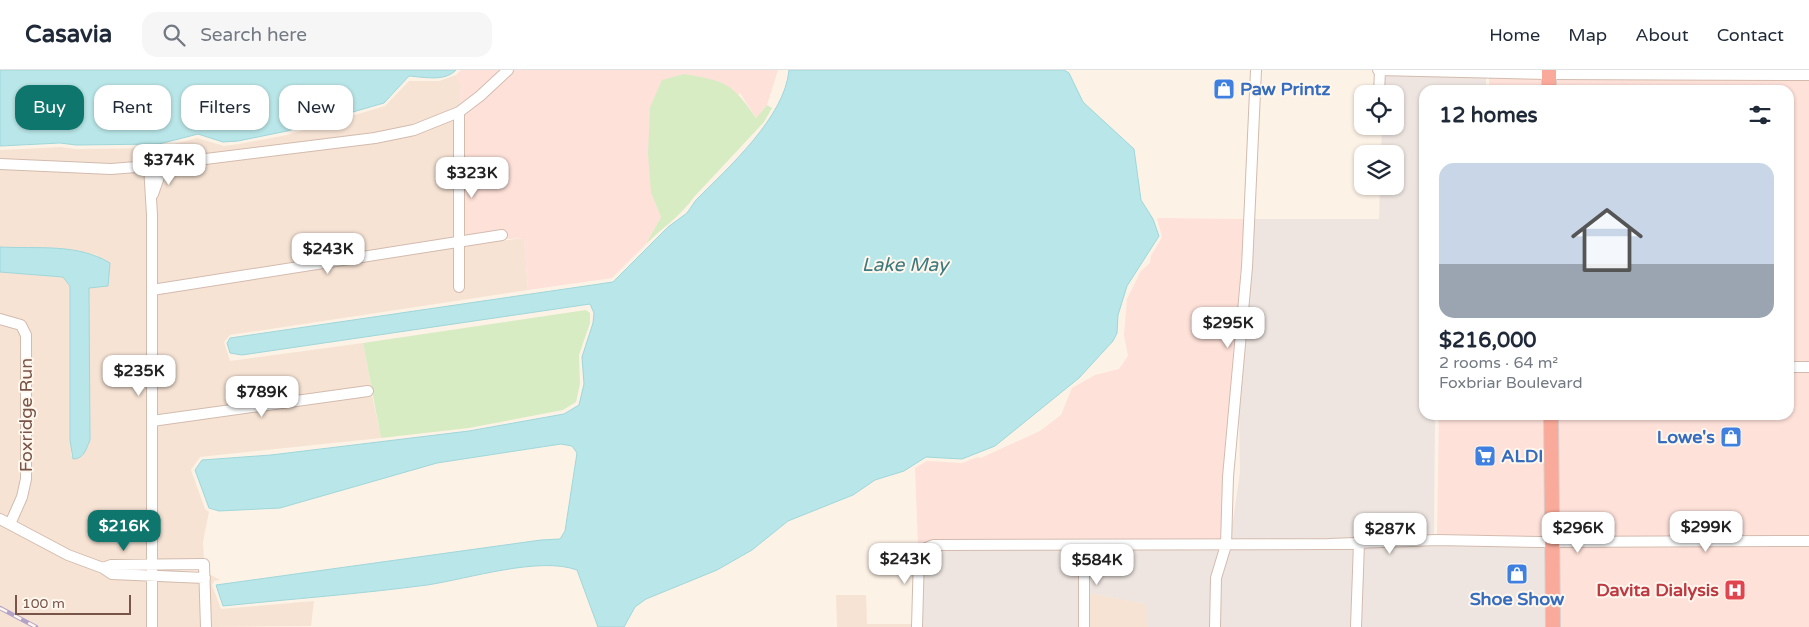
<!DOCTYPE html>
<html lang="en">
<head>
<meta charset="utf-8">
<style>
	body { margin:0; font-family:"Varela Round",sans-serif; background:#f6f6f7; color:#1f2937; height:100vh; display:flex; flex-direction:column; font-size:19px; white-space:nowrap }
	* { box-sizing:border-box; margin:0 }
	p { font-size:16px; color:#747a83 }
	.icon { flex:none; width:28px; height:28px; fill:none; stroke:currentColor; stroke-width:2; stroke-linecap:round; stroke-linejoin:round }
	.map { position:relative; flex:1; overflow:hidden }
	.sheet { position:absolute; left:1419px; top:15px; width:375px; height:335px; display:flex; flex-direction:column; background:#fff; border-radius:15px; box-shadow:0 1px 4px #0004 }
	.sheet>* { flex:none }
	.hud { position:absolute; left:15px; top:15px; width:475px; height:45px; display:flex; gap:10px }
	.controls { position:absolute; left:1354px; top:15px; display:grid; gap:10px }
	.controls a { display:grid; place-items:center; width:50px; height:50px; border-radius:10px; background:#fff; box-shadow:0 1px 4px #0004; font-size:25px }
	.scale { position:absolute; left:15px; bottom:12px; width:116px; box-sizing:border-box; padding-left:5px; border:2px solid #795549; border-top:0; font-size:14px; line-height:18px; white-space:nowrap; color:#795549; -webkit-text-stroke:4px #fff7ee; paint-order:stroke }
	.price { position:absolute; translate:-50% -42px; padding:0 11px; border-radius:10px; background:#fff; color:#222; font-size:16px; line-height:32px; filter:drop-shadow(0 1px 2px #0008) }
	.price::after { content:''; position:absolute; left:50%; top:30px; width:15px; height:11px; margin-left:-8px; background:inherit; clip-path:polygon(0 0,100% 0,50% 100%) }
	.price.on { background:#0f766e; color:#fff }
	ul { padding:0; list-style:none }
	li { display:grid; align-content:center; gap:10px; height:265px; padding:0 20px }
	li span { display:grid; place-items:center; height:155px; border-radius:15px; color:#555 }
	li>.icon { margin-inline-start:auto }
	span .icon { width:90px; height:90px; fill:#fffc; stroke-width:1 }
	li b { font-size:21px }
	h2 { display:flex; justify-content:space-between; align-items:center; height:60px; padding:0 20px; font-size:21px }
	.pill { padding:0 18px; border-radius:15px; background:#fff; box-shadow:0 1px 4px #0004; font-size:18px; line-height:45px }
	.pill.on { background:#0f766e; color:#fff }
	header { display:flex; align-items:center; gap:30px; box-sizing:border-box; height:70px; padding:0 25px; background:#fff; border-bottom:1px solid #e0e1e3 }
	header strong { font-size:24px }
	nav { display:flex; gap:28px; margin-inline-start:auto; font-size:18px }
	.search { width:350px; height:45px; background:#f6f6f7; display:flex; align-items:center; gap:12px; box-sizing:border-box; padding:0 18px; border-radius:15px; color:#747a83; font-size:19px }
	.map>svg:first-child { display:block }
	.residential { fill:#f6e3d4 }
	.commercial { fill:#fee1d9 }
	.industrial { fill:#eee5e0 }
	.green { fill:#d8ecc3 }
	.water { fill:#b9e6e8; stroke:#9fd7db }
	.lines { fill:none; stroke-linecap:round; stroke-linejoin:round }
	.minor-casing { stroke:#d3bbae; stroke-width:12 }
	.highway-casing { stroke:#d9cfcc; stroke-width:16 }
	.minor { stroke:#fff; stroke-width:10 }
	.highway { stroke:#faaa9a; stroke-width:14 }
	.rail-casing { stroke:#b4a3c8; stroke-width:4.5 }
	.rail { stroke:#fff7ee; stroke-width:2.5; stroke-dasharray:8; stroke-linecap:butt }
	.labels { text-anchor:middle; stroke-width:4; stroke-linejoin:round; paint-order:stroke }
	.shop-label { font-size:18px; font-weight:bold; fill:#366cbe; stroke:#fff7ee; text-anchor:start }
	.street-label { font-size:18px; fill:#795549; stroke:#fff7ee }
	.health-label { font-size:18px; font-weight:bold; fill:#be3a42; stroke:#fff7ee; text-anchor:end }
	.water-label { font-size:19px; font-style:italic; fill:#3c7a7e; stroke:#fff7ee }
</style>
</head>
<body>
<header>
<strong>Casavia</strong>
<div class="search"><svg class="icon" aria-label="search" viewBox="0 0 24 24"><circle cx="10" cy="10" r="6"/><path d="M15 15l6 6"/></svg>Search here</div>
<nav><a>Home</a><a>Map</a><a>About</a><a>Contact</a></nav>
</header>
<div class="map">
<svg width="1809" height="557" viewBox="0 0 1809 557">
	<rect width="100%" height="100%" fill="#fdf2e6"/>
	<path class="residential" d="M456,5L461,15L460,35L413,56L375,64L171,90L111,94L0,89V80L60,77L76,79L159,78L197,68L224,76L239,74L287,65L385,36L409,11H439Z
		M455,48L454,168L156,215V128L164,107L171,99L376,73L415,64Z
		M0,98L111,103L146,101L148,130V489L111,490L103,493L70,481L15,452L26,429L23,251L0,245V202L51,204L63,207L70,216L71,386L90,370L89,217L97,185L66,179L0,177Z
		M524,168L528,220L230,265L224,272L230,291L363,273L371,316L156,345V224L454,177L455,221H463L462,176Z
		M0,254L18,259L22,267V409L20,420L8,449L0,445Z
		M372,325L381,368L200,387L191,400L205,439L209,442L203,472L204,489H156V355Z
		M0,454L67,489L111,508L148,510V557H0Z
		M209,504L220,510L214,511L212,515L221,539L314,531L311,556L210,557Z
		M156,511L201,512L202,557H156Z
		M1088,523L1147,534V557H1088Z
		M836,525H866L867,554H913V557H837Z"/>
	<path class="commercial" d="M461,0H502L478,23L460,35L461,15L456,5Z
		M514,0H778L767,35L756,48L740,23L651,123L661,147L646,174L612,208L528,220L524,168L506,169L505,160L462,167L463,44Z
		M1489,3L1809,5V471L1437,470L1439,345H1789V20H1489Z
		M1157,148L1245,149L1224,407L1222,470H933L920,474L918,476L915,398L927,391L962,393L978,387L981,388L1040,361L1061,345L1072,318L1095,305L1119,299L1128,286L1124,265L1127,229L1141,201L1150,193L1151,186L1162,167Z
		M1809,475V557H1557L1556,476Z"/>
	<path class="industrial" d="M1384,5L1486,8V20H1424V345H1435L1434,466L1230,470L1240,403L1239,338L1253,149H1379L1380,116H1395V84H1381L1382,56H1395V24H1383Z
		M1437,475L1548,476L1549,557H1360L1363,478Z
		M1355,478L1352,557H1219L1220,509L1229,479Z
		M932,479L1080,480V557H921L923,483Z
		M1221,479L1212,507L1211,557H1147L1146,534L1088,523V480Z"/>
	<path class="green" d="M684,4C726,11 732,13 756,48L767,35L772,38L764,52L694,127C681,146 662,158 646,174L661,147L651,123L648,84L650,37L662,10Z
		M586,240L590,243V253L579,285L580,314L576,332L563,340L469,358L381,368L363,273Z"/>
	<path class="water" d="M0,0H456C445,12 424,7 409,6L384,33L287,61L238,71L223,72L198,64L159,74L76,75L60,73L0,76Z
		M789,0H1064L1069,3L1083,32L1134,79L1141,130L1153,149L1159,166L1127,216L1118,245L1117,263L1113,271L1079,308L995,376L962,389L926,387L904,401L875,410L853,425L788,451L752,480L717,500L646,529L635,537L624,557H598L577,500C539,486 468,509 427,515C359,524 291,529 223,536L216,515L541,470L560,469L565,461L577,383L572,376L561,374L437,393L280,438L219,441L209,438L195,400L202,390L271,385L469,361L564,344L579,335L584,314L582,287L593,253L594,243L590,234L242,285L230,283L227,273L230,268L613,212L668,157L687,143L696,130C728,98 785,47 789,0Z
		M0,177C37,179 77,173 110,193L108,216L89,218L90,370C86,379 84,389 73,389L70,370V216L63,207L0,202Z"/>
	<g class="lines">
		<g class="minor-casing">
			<path id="minor" d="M1378,0L1549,4L1809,5
				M1379,24L1380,0
				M459,42V217
				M0,94L111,99L149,96L375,68L414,60L459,42L480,26L508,0
				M149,96L152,145V557
				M153,124L160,104L170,94
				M152,220L502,165
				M0,249L21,255L26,265V409L22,427L10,454
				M1789,297H1809
				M152,351L368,321
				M0,449L68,485L103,498L112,504L205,508
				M1084,476V557
				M103,498L111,495L204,494L206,557
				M917,557L919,485L921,480L933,475L1329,474L1437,470L1540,472L1809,471
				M1215,557L1216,508L1226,475L1228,407L1247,197L1256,0
				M1356,557L1359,473"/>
		</g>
		<g class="highway-casing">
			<path id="highway" d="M1549,0V20
				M1551,345L1553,557"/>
		</g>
		<use href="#minor" class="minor"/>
		<use href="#highway" class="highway"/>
		<g class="rail-casing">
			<path id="rail" d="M0,538L36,557"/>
		</g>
		<use href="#rail" class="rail"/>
	</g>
	<defs>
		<g id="shop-square" transform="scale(1.125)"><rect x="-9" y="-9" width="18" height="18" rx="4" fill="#3f7fe0" stroke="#fff7ee"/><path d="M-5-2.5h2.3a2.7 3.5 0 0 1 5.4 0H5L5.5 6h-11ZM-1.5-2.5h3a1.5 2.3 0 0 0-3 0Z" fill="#fff"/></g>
		<g id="supermarket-square" transform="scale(1.125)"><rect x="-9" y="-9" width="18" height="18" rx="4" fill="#3f7fe0" stroke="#fff7ee"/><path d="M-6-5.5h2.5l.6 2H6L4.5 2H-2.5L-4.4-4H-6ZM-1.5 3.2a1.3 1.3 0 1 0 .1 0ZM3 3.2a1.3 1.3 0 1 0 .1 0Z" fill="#fff"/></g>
		<g id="hospital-square" transform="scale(1.125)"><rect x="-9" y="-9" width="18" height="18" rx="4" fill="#e0444e" stroke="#fff7ee"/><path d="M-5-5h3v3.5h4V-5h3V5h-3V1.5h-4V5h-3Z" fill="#fff"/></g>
	</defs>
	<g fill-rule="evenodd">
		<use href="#shop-square" x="1224" y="19"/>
		<use href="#shop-square" x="1731" y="367"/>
		<use href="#supermarket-square" x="1485" y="386"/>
		<use href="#shop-square" x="1517" y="504"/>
		<use href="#hospital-square" x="1735" y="520"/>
	</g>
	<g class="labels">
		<g class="shop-label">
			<text x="1240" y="25">Paw Printz</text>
			<text x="1715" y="373" text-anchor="end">Lowe's</text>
			<text x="1501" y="392">ALDI</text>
			<text x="1517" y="535" text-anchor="middle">Shoe Show</text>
		</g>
		<g class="street-label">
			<text transform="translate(26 345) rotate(-90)" y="6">Foxridge Run</text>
		</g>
		<g class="health-label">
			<text x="1719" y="526">Davita Dialysis</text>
		</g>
		<g class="water-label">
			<text x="905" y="201">Lake May</text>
		</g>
	</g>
</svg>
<div class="controls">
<a><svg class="icon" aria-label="locate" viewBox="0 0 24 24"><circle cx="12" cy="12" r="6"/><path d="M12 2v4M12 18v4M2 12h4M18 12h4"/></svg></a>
<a><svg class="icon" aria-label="layers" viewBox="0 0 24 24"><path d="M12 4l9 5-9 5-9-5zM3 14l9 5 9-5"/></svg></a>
</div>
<div class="scale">100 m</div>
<b class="price" style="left:169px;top:116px">$374K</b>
<b class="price" style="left:472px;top:129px">$323K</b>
<b class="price" style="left:328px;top:205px">$243K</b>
<b class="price" style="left:1228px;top:279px">$295K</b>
<b class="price" style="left:139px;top:327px">$235K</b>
<b class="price" style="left:262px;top:348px">$789K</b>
<b class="price on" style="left:124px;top:482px">$216K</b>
<b class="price" style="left:1706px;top:483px">$299K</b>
<b class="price" style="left:1578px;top:484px">$296K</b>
<b class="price" style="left:1390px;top:485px">$287K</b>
<b class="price" style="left:905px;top:515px">$243K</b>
<b class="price" style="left:1097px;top:516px">$584K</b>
<div class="hud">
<a class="pill on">Buy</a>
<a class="pill">Rent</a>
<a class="pill">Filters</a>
<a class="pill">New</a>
</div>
<section class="sheet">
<h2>12 homes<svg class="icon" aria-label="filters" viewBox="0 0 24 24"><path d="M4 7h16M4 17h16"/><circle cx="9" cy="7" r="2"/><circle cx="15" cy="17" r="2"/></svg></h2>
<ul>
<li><span style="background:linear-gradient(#c9d6e8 65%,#9aa5b1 0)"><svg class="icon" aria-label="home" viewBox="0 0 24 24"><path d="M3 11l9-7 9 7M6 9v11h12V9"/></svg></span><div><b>$216,000</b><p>2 rooms · 64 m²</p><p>Foxbriar Boulevard</p></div></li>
</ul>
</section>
</div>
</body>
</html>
